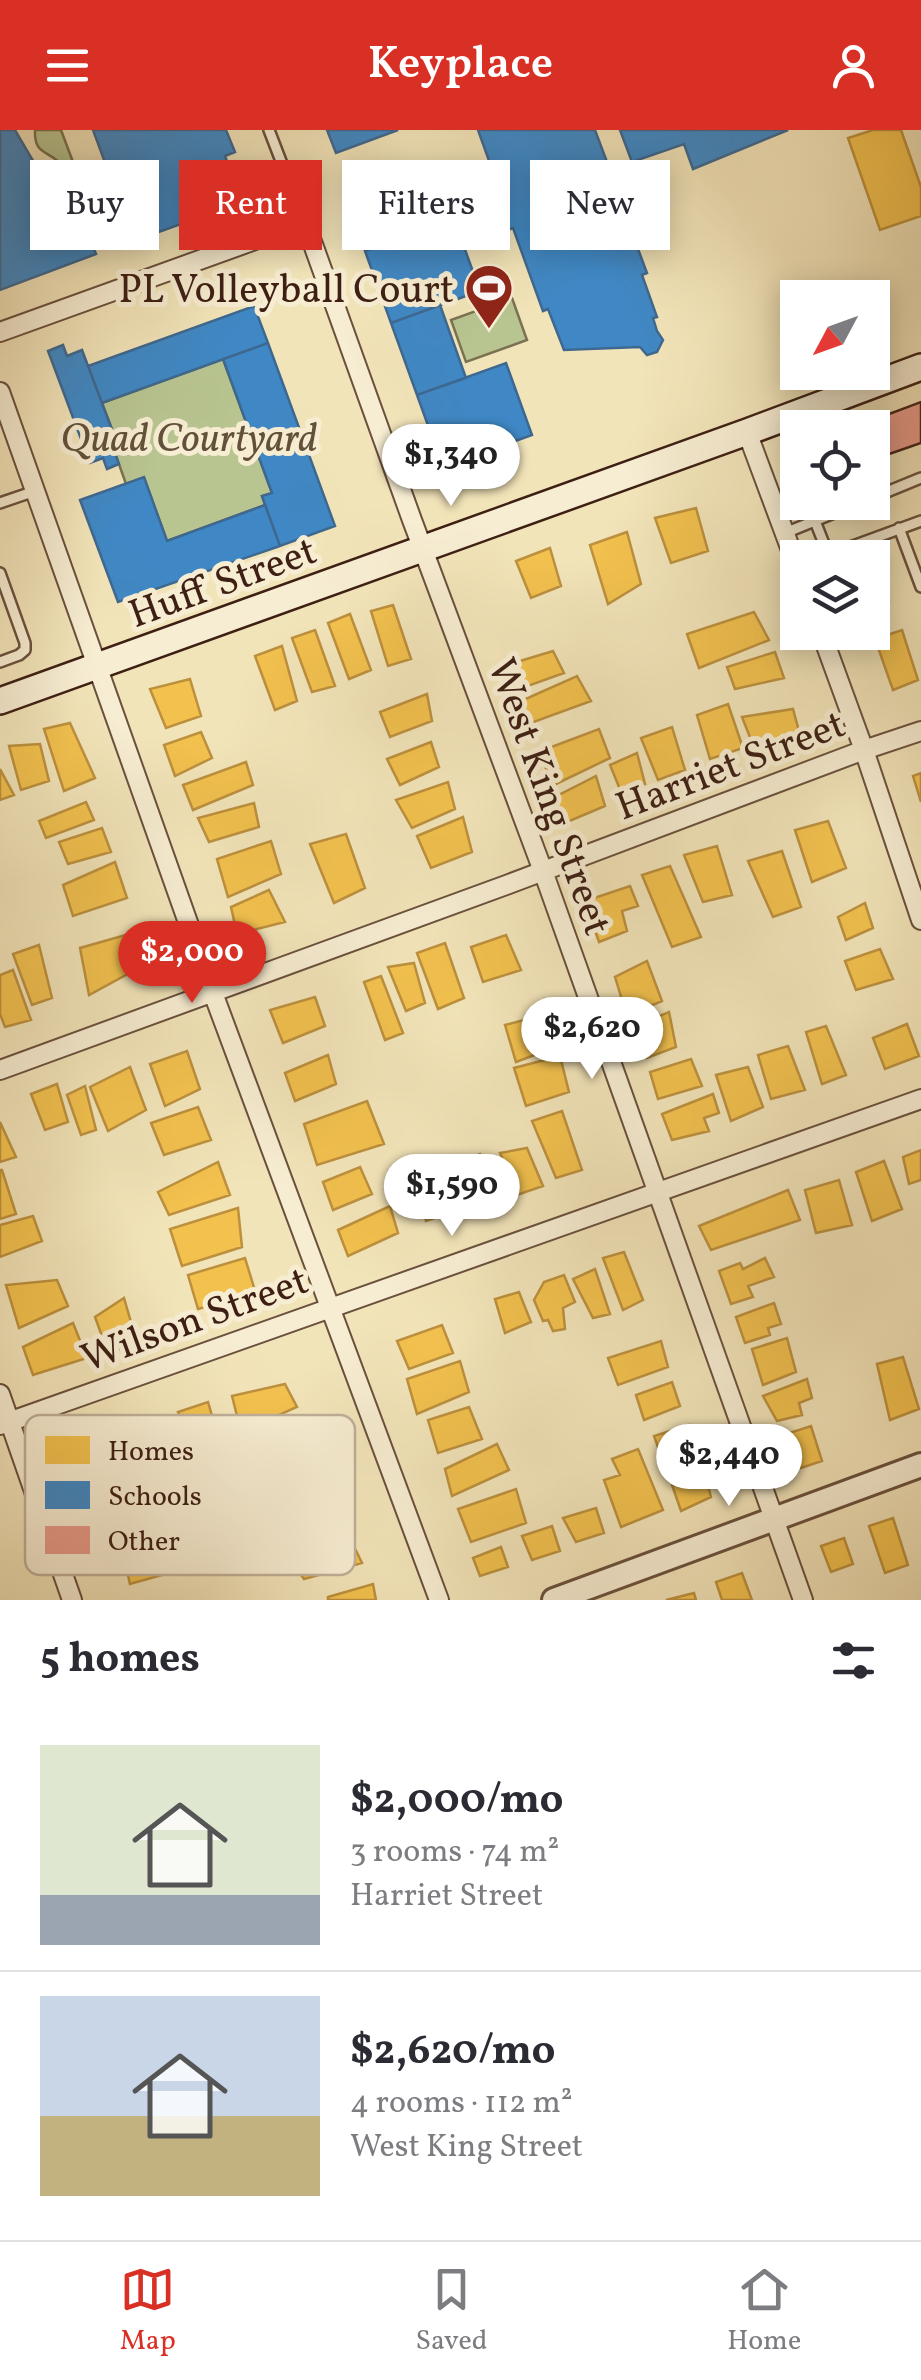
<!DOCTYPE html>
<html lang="en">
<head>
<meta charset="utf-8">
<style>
	body { margin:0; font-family:Vollkorn,serif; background:#f7f7f7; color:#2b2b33; height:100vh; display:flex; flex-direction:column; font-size:38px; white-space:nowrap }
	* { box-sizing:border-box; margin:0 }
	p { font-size:32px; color:#7c7c81 }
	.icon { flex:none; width:55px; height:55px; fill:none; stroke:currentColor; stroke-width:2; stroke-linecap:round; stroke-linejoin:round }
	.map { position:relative; height:1470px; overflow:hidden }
	.sheet { display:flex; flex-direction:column; background:#fff; flex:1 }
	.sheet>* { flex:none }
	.hud { position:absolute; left:30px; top:30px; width:862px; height:90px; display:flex; gap:20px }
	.needle { width:65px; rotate:229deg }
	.fabs { position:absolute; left:780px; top:150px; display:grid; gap:20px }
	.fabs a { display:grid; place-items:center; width:110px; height:110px; border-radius:0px; background:#fff; box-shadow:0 5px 25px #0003; font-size:50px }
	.price { position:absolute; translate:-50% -85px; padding:0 22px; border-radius:35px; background:#fff; color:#222; font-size:32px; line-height:65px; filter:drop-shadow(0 2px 5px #0008) }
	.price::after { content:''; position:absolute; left:50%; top:60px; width:30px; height:22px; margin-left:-15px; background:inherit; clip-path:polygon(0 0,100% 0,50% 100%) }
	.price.on { background:#d93025; color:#fff }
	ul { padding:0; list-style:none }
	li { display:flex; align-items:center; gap:30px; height:250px; padding:0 40px }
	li+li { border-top:2px solid #e1e1e2 }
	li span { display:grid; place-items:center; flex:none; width:280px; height:200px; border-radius:0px; color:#555 }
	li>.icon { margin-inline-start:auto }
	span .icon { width:120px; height:120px; fill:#fffc; stroke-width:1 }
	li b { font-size:42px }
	h2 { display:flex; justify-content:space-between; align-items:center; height:120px; padding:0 40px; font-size:42px }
	.pill { padding:0 35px; border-radius:0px; background:#fff; box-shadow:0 5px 25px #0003; font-size:35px; line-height:90px }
	.pill.on { background:#d93025; color:#fff }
	header { display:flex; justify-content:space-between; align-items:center; height:130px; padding:0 40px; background:#d93025; color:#fff; font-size:45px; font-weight:600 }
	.tabs { display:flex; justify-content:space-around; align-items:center; height:140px; border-top:2px solid #e1e1e2; background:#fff; font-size:28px; color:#7c7c81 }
	.tabs a { display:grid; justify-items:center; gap:5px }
	.tabs .on { color:#d93025 }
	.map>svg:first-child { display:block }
	.green { fill:#b8c591; stroke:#7a7252; stroke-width:2.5 }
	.homes { fill:#f2c14e; stroke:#bc903d; stroke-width:2.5 }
	.schools { fill:#3f88c5; stroke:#3e6890; stroke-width:2.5 }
	.building { fill:#e99a8b; stroke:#3d1f14; stroke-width:2.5 }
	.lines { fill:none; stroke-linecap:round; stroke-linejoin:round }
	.service-casing { stroke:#6a503d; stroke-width:14 }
	.minor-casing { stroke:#6a503d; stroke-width:22 }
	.tertiary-casing { stroke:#6a503d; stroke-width:28 }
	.secondary-casing { stroke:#3d1f14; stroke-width:30 }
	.service { stroke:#f7edd2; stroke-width:9 }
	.minor { stroke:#f7edd2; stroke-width:18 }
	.tertiary { stroke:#f7edd2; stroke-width:22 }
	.secondary { stroke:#f7edd2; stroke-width:25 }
	.labels { text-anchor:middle; stroke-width:10; stroke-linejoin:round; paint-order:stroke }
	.poi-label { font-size:40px; fill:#3d1f14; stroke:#f7edd2; text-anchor:end }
	.park-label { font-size:40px; font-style:italic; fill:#62513a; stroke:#f7edd2 }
	.street-label { font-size:40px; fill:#3d1f14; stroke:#f7edd2 }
	.key { fill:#f7edd2; stroke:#bfaf99; stroke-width:2.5 }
	.key-label { font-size:28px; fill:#3d1f14 }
</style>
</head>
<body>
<header><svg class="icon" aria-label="menu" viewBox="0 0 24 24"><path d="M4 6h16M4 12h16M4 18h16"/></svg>Keyplace<svg class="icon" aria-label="person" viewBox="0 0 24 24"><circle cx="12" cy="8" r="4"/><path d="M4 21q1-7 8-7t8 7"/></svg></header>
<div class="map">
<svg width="921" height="1470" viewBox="0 0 921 1470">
	<rect width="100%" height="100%" fill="#f2e4b9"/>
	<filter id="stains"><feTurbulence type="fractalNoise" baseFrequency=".002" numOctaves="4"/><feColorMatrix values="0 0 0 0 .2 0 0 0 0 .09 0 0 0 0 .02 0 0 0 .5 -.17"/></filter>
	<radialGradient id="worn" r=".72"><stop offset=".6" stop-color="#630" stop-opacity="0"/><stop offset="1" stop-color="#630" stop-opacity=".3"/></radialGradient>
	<path class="green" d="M35,0H61L82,56C66,58 60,46 59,32C45,20 34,23 35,0Z
		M512,168L527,210L466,232L451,190Z
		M223,229L272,363L262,366L265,375L167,411L144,348L126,354L115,323L120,320L102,273Z"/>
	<path class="homes" d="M873,0H901L921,57V86L880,100L848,8Z
		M696,378L708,421L671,433L655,388Z
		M627,402L641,454L608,474L590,415Z
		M550,418L561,456L531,468L516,431Z
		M880,437L889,470L872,476V439Z
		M393,475L411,529L388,536L371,481Z
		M754,482L769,510L699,538L687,504Z
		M350,484L371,540L349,549L328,493Z
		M315,500L335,556L312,562L292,508Z
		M902,500L918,550L893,560L875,509Z
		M282,516L297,571L275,580L255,526Z
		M553,521L564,543L508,563L500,537Z
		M775,522L784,548L735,559L727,537Z
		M577,546L591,571L520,597L512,575Z
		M190,549L201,586L166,598L150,559Z
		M427,564L432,591L390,607L380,582Z
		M728,574L743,618L710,629L697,585Z
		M793,579L800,605L755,620L742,587Z
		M70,593L95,648L64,661L44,599Z
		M672,597L685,640L658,650L641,608Z
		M599,599L610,628L554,655L538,622Z
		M201,602L212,628L175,646L164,615Z
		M431,612L439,637L400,655L387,629Z
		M40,614L49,651L21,660L9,616Z
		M637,623L645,654L621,662L610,635Z
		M246,632L253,655L193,680L183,655Z
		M0,639L14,665L0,670Z
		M921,643V672L913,646Z
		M596,646L605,676L560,695L553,668Z
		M448,652L455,679L412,698L396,670Z
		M86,672L94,690L46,708L39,691Z
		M254,673L259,697L209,712L198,688Z
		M463,687L472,722L431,738L417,706Z
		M828,691L846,738L812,752L795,700Z
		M102,698L111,722L68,734L59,712Z
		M346,704L365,758L334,773L310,714Z
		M271,711L281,744L228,767L217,729Z
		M717,716L732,765L703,772L684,725Z
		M782,721L801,777L773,787L748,731Z
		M115,732L127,768L73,786L63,755Z
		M670,736L701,807L672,817L642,745Z
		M630,756L638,776L622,781L627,801L599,812L585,771Z
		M269,760L285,792L237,804L231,777Z
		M865,773L873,798L846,810L838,787Z
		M136,802L144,835L89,865L80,818Z
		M506,805L521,840L483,852L471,817Z
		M445,813L464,868L438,879L417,823Z
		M39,815L52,868L32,875L13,824Z
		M880,819L893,849L856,860L845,831Z
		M647,831L662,871L627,886L615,847Z
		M414,833L425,873L406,881L388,837Z
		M13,840L31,890L5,897L0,884V845Z
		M381,846L403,903L385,910L364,852Z
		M315,867L325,896L283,913L270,880Z
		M669,882L676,917L647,928L634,897Z
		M543,885L553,918L516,932L505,895Z
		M907,894L919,926L885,939L873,908Z
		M826,896L846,945L822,954L806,902Z
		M788,916L805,960L771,969L758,925Z
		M187,921L200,959L165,976L150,934Z
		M328,925L336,954L295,971L285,943Z
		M560,926L569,962L526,976L514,938Z
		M691,929L702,956L658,969L650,942Z
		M130,937L146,980L108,1001L90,957Z
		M748,937L763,977L731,991L716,945Z
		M57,954L68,992L45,1000L31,964Z
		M85,956L96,1000L81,1005L67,965Z
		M713,964L719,983L704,988L709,1001L672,1010L662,984Z
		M367,971L384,1014L317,1035L304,994Z
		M198,977L211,1010L164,1025L151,993Z
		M562,981L582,1040L556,1048L532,991Z
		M0,992L16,1027L0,1032Z
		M527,1018L543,1056L517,1065L500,1023Z
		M921,1020V1050L909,1054L903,1027Z
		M480,1024L497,1066L466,1080L455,1034Z
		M884,1031L902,1079L872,1091L856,1042Z
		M218,1032L230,1065L169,1085L158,1062Z
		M360,1037L372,1064L333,1080L323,1052Z
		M0,1040H2L16,1084L0,1089Z
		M447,1046L457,1081L426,1091L416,1058Z
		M839,1050L852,1095L816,1103L805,1060Z
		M788,1060L800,1090L711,1120L699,1096Z
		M390,1076L398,1103L348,1126L338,1100Z
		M238,1078L242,1117L182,1136L170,1099Z
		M33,1086L42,1111L0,1127V1095Z
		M624,1122L643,1170L623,1180L603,1128Z
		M245,1128L256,1164L198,1179L188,1145Z
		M765,1128L774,1147L748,1156L753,1167L731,1174L719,1141L740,1133L743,1139Z
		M595,1139L610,1184L593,1188L573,1149Z
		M564,1145L575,1172L563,1178L565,1199L553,1201L548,1190L543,1191L534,1170L544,1152Z
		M57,1150L68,1176L19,1198L6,1155Z
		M519,1162L531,1192L505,1203L495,1169Z
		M124,1168L137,1213L108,1223L95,1187Z
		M774,1173L781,1194L768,1198L770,1205L745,1213L736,1187Z
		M73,1193L87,1228L33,1245L23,1217Z
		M442,1195L453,1223L409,1239L397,1211Z
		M787,1208L796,1242L763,1255L752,1219Z
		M661,1211L668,1237L618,1255L608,1228Z
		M903,1227L919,1279L890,1290L877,1234Z
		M460,1231L469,1262L417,1284L407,1249Z
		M807,1249L812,1268L799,1273L802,1285L777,1291L763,1266Z
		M672,1252L680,1276L644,1290L636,1265Z
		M285,1254L297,1277L241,1302L232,1266Z
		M208,1272L220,1313L194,1321L178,1282Z
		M469,1277L482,1309L438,1323L428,1290Z
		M689,1295L699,1322L665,1337L654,1306Z
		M811,1296L822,1331L792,1341L780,1306Z
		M497,1314L509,1340L452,1366L445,1339Z
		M638,1319L663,1380L621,1397L604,1350L620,1345L612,1329Z
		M704,1341L711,1367L681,1381L672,1355Z
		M516,1359L526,1393L471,1412L458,1379Z
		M596,1378L604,1403L576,1412L563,1388Z
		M893,1388L908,1435L885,1443L869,1396Z
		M552,1396L560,1421L532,1430L522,1406Z
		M347,1402L362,1433L304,1449L289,1429Z
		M170,1408L180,1440L130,1454L124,1428Z
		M844,1408L853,1434L831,1442L821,1416Z
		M501,1417L508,1437L480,1446L473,1428Z
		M742,1443L752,1470H722L716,1452Z
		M373,1454L376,1470H328V1467Z
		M694,1463L696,1470H666Z"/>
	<path class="schools" d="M0,0H15L60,77L76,72L96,124L0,160Z
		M93,0H226L235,22L225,26L242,72L134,111Z
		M327,0H398L336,23Z
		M478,0H595L610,40L604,42L612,63L616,60L647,143L642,145L657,187L653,188L657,201L663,210L657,222L647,225L640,217L564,220L548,179L543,181L513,98L508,100L501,80L506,78Z
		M620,0H788L693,39L684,14L632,32Z
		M454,89L480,161L391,193L365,121Z
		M440,175L466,248L417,265L391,193Z
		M254,176L268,213L102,273L88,236Z
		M268,213L335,396L280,416L262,366L272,363L223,229Z
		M63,215L67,226L82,220L120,321L115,323L119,334L107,339L103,328L90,333L48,221Z
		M506,233L532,305L443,337L417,265Z
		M144,347L167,411L265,375L280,416L118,472L80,370Z"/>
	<path class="building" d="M921,272V313L872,330V298H852Z"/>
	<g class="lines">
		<g class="service-casing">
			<path id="service" d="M269,0L304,91
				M872,368L921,348
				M0,373L35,361
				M815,391L828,424
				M899,398L921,457
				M785,403L861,372
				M820,428L921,391
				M0,443L25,513V520L19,525L0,532"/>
		</g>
		<g class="minor-casing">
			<path id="minor" d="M0,202L305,92L412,390L543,741L803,1470
				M0,262L213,863L439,1470
				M747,302L798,439
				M821,502L864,620L921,790
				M0,940L509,754L864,620L921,601
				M0,1264L72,1470
				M0,1295L921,969"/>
		</g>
		<g class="tertiary-casing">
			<path id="tertiary" d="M554,1470L921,1335"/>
		</g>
		<g class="secondary-casing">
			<path id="secondary" d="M0,571L747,302L921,237"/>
		</g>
		<use href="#service" class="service"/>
		<use href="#minor" class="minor"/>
		<use href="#tertiary" class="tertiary"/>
		<use href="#secondary" class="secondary"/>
	</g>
	<defs>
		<g id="stadium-pin" transform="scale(2.5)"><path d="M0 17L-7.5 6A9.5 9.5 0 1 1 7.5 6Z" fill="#8f2418" stroke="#f7edd2"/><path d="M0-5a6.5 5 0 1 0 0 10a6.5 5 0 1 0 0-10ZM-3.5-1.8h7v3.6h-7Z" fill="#fff"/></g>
	</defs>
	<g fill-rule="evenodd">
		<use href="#stadium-pin" x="489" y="158"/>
	</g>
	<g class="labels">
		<g class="poi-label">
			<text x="454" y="172">PL Volleyball Court</text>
		</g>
		<g class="park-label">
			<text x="189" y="321">Quad Courtyard</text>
		</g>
		<g class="street-label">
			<text transform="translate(222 451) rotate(-20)" y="14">Huff Street</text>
			<text transform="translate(730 634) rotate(-21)" y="14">Harriet Street</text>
			<text transform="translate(551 666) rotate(70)" y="14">West King Street</text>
			<text transform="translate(194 1188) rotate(-20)" y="14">Wilson Street</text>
		</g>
	</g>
	<rect x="25" y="1285" width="330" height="160" rx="15" class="key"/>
	<rect x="45" y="1306" width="45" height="28" fill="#f2c14e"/>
	<rect x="45" y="1351" width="45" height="28" fill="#3f88c5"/>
	<rect x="45" y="1396" width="45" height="28" fill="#e99a8b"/>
	<g class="key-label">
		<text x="108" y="1330">Homes</text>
		<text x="108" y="1375">Schools</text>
		<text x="108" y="1420">Other</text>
	</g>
	<rect width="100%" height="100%" filter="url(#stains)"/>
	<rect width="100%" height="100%" fill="url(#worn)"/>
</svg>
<div class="fabs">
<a><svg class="needle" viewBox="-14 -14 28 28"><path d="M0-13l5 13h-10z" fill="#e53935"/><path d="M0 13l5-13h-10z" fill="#7c7c81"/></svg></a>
<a><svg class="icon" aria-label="locate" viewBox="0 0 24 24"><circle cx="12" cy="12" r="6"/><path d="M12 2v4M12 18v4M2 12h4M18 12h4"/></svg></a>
<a><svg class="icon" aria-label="layers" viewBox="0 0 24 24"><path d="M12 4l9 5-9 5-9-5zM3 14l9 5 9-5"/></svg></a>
</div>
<b class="price" style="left:451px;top:379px">$1,340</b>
<b class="price on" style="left:192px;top:876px">$2,000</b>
<b class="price" style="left:592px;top:952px">$2,620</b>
<b class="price" style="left:452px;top:1109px">$1,590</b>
<b class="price" style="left:729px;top:1379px">$2,440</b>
<div class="hud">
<a class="pill">Buy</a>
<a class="pill on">Rent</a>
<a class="pill">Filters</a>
<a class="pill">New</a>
</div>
</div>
<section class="sheet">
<h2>5 homes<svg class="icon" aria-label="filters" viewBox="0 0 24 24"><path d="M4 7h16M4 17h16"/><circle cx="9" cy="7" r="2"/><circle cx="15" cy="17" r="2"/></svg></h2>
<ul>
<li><span style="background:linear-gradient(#dfe7d0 75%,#9aa5b1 0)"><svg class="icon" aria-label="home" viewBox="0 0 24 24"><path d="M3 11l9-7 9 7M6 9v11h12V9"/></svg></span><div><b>$2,000/mo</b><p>3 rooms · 74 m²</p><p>Harriet Street</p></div></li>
<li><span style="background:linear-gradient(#c9d6e8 60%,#c2b280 0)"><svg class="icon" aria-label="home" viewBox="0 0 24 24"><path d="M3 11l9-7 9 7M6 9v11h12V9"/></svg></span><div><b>$2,620/mo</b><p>4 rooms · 112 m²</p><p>West King Street</p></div></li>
</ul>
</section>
<nav class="tabs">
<a class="on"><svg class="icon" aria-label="map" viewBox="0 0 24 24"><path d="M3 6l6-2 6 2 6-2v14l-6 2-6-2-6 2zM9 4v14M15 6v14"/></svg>Map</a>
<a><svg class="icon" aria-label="saved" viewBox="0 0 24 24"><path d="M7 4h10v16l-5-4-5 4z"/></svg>Saved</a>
<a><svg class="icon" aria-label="home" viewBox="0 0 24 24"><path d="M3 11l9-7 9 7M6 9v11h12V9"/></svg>Home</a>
</nav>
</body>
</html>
